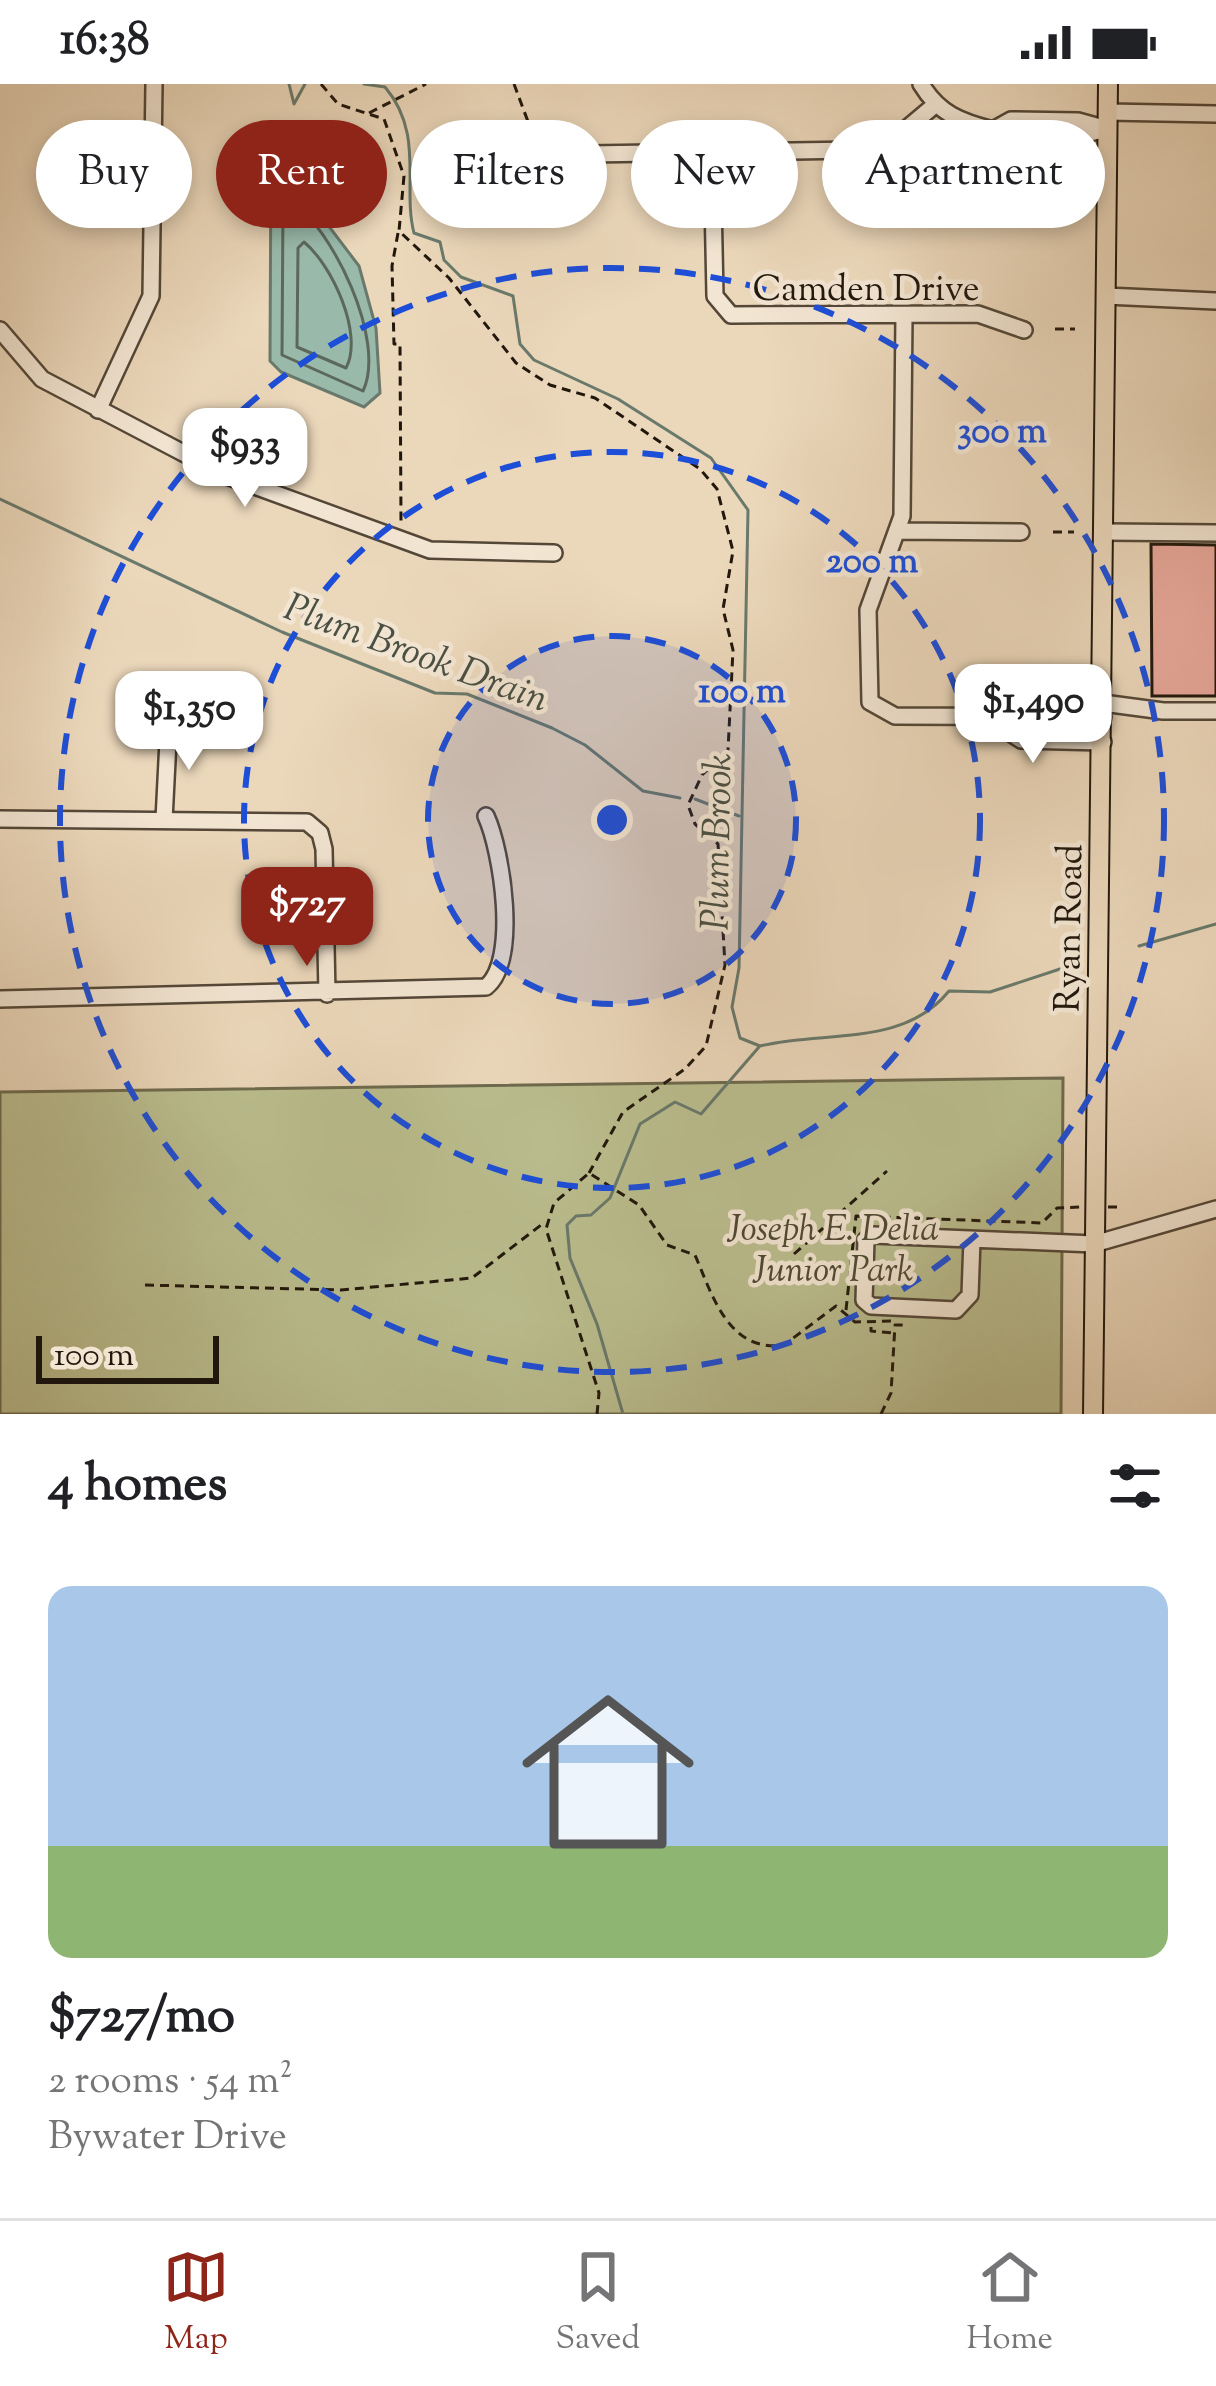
<!DOCTYPE html>
<html lang="en">
<head>
<meta charset="utf-8">
<style>
	body { margin:0; font-family:"Sorts Mill Goudy",serif; background:#f6f6f6; color:#202124; height:100vh; display:flex; flex-direction:column; font-size:45px; white-space:nowrap }
	* { box-sizing:border-box; margin:0 }
	p { font-size:39px; color:#757577 }
	.icon { flex:none; width:66px; height:66px; fill:none; stroke:currentColor; stroke-width:2; stroke-linecap:round; stroke-linejoin:round }
	.map { position:relative; height:1330px; overflow:hidden }
	.drawer { display:flex; flex-direction:column; background:#fff; flex:1 }
	.drawer>* { flex:none }
	.hud { position:absolute; left:36px; top:36px; width:1146px; height:108px; display:flex; gap:24px }
	.scale { position:absolute; left:36px; bottom:30px; width:183px; box-sizing:border-box; padding-left:12px; border:6px solid #21170c; border-top:0; font-size:33px; line-height:42px; white-space:nowrap; color:#21170c; -webkit-text-stroke:9px #f2e5d2; paint-order:stroke }
	.price { position:absolute; translate:-50% -102px; padding:0 27px; border-radius:24px; background:#fff; color:#222; font-size:39px; line-height:78px; filter:drop-shadow(0 3px 6px #0008) }
	.price::after { content:''; position:absolute; left:50%; top:72px; width:36px; height:27px; margin-left:-18px; background:inherit; clip-path:polygon(0 0,100% 0,50% 100%) }
	.price.selected { background:#8f2418; color:#fff }
	ul { padding:0; list-style:none }
	li { display:grid; align-content:center; gap:24px; height:636px; padding:0 48px }
	li+li { border-top:3px solid #e0e0e0 }
	li span { display:grid; place-items:center; height:372px; border-radius:24px; color:#555 }
	li>.icon { margin-inline-start:auto }
	span .icon { width:216px; height:216px; fill:#fffc; stroke-width:1 }
	li b { font-size:51px }
	h2 { display:flex; justify-content:space-between; align-items:center; height:144px; padding:0 48px; font-size:51px }
	.chip { padding:0 42px; border-radius:54px; background:#fff; box-shadow:0 6px 18px #0003; font-size:42px; line-height:108px }
	.chip.selected { background:#8f2418; color:#fff }
	.status { display:flex; justify-content:space-between; align-items:center; height:84px; padding:0 60px; background:#fff; direction:ltr }
	.status svg { height:33px; fill:currentColor }
	.tab-bar { display:flex; justify-content:space-around; align-items:center; height:168px; border-top:3px solid #e0e0e0; background:#fff; font-size:33px; color:#757577 }
	.tab-bar a { display:grid; justify-items:center; gap:6px }
	.tab-bar .selected { color:#8f2418 }
	.map>svg:first-child { display:block }
	.green { fill:#babd8e; stroke:#6e6a4d; stroke-width:3 }
	.water { fill:#99baab; stroke:#69796b; stroke-width:3 }
	.lines { fill:none; stroke-linecap:round; stroke-linejoin:round }
	.shore { stroke:#5d685c; stroke-width:3 }
	.stream { stroke:#69796b; stroke-width:3 }
	.building { fill:#e8a79a; stroke:#21170c; stroke-width:3 }
	.minor-casing { stroke:#544738; stroke-width:20 }
	.major-casing { stroke:#21170c; stroke-width:22 }
	.path { stroke:#21170c; stroke-width:3; stroke-dasharray:9 6; stroke-linecap:butt }
	.minor { stroke:#f2e5d2; stroke-width:15 }
	.major { stroke:#ebd7ba; stroke-width:18 }
	.ring { fill:none; stroke:#1d4ed8; stroke-width:6; stroke-dasharray:21 15 }
	.labels { text-anchor:middle; stroke-width:9; stroke-linejoin:round; paint-order:stroke }
	.street-label { font-size:36px; fill:#21170c; stroke:#f2e5d2 }
	.park-label { font-size:36px; font-style:italic; fill:#4f4933; stroke:#f2e5d2 }
	.water-label { font-size:39px; font-style:italic; fill:#4b5044; stroke:#f2e5d2 }
	.centre { fill:#1d4ed8; stroke:#f2e5d2; stroke-width:6 }
	.ring-label { font-size:36px; text-anchor:middle; font-weight:bold; fill:#1d4ed8; stroke:#f2e5d2; stroke-width:9; stroke-linejoin:round; paint-order:stroke }
</style>
</head>
<body>
<div class="status"><b>16:38</b><svg viewBox="0 0 49 12"><path d="M0 12V9h3v3zM5 12V6h3v6zM10 12V3h3v9zM15 12V0h3v12zM26 1h20v11H26zM47 4h2v5h-2z"/></svg></div>
<div class="map">
<svg width="1216" height="1330" viewBox="0 0 1216 1330">
	<rect width="100%" height="100%" fill="#ebd7ba"/>
	<filter id="stains"><feTurbulence type="fractalNoise" baseFrequency=".00167" numOctaves="4"/><feColorMatrix values="0 0 0 0 .2 0 0 0 0 .09 0 0 0 0 .02 0 0 0 .5 -.17"/></filter>
	<radialGradient id="worn" r=".72"><stop offset=".6" stop-color="#630" stop-opacity="0"/><stop offset="1" stop-color="#630" stop-opacity=".3"/></radialGradient>
	<path class="green" d="M1063,994L1061,1330H0V1008Z"/>
	<path class="water" d="M271,66L359,182L376,244L380,309L364,323L281,288L270,277Z"/>
	<g class="lines">
		<path class="shore" d="M289,114C332,144 387,256 363,307L282,271L283,120Z
			M304,158C332,181 364,250 346,284L297,263L298,164Z"/>
		<path class="stream" d="M289,0L294,20L305,0
			M364,0L385,3C425,50 402,103 414,149L440,158L444,176L461,193L513,212L520,260L534,276L618,315L711,374L748,426L739,884L732,923L740,954L760,962C824,946 903,964 949,907L990,908L1060,885
			M0,415L282,548L435,609L467,610L552,644L585,661L643,707L680,714
			M695,715L739,732
			M1139,862L1216,840
			M623,1330L597,1240L570,1174L567,1141L576,1132L591,1131L610,1114L640,1040L675,1018L701,1030L759,963"/>
	</g>
	<path class="building" d="M1151,460L1216,461V612H1152Z"/>
	<g class="lines">
		<g class="minor-casing">
			<path id="minor" d="M921,0C939,30 961,38 993,46
				M1107,28L1216,30
				M1011,36L1078,37L1107,45C1072,54 1029,58 993,46Z
				M537,58L589,70L855,66L892,57L936,20
				M712,68L715,212L731,231L978,230L1024,246
				M1106,212L1216,217
				M904,231L902,432L868,526L870,618L895,632L1103,633
				M0,246L42,295L227,392L430,466L554,469
				M98,326L151,212L154,0
				M901,447L1021,448
				M1105,448L1216,449
				M1103,619L1163,627H1216
				M986,633L1021,656L1103,658
				M0,735L307,738L320,749L324,765L327,910
				M164,736L169,637
				M0,915L486,903C519,877 502,767 486,732
				M972,1156L970,1211L956,1226L871,1222L864,1216L866,1156L873,1151L1094,1160L1216,1125"/>
		</g>
		<g class="major-casing">
			<path id="major" d="M1093,1330L1108,0"/>
		</g>
		<path class="path" d="M321,0L338,20L384,35L404,92L399,147L449,194L516,279L550,301L595,314L700,385L717,405L733,467L723,525L733,566L728,666L702,691L688,721L695,740L718,760L725,881L706,962L685,985L623,1028L589,1089
			M514,0L530,43
			M369,29L426,0
			M398,149L392,182L394,260H400L401,439
			M1055,245H1075
			M1053,448H1074
			M1108,1123H1121
			M794,1170L887,1087
			M145,1201L341,1206L472,1194L545,1138
			M846,1226L856,1132L1042,1139L1057,1124L1080,1123
			M871,1243V1247L893,1249
			M597,1330L599,1309L546,1145L554,1119L589,1089L639,1121L667,1161L695,1171C712,1210 728,1269 784,1261L836,1222L855,1238L895,1237
			M881,1330L891,1309L895,1241H903"/>
		<use href="#minor" class="minor"/>
		<use href="#major" class="major"/>
	</g>
	<circle cx="612" cy="736" r="184" fill="#1d4ed8" fill-opacity=".12"/>
	<g class="ring">
		<circle cx="612" cy="736" r="184"/>
		<circle cx="612" cy="736" r="368"/>
		<circle cx="612" cy="736" r="552"/>
	</g>
	<g class="labels">
		<g class="street-label">
			<text x="866" y="216">Camden Drive</text>
			<text transform="translate(1067 844) rotate(-89)" y="13">Ryan Road</text>
		</g>
		<g class="park-label">
			<text x="833" y="1156">Joseph E. Delia<tspan x="833" dy="41">Junior Park</tspan></text>
		</g>
		<g class="water-label">
			<text transform="translate(417 567) rotate(20)" y="14">Plum Brook Drain</text>
			<text transform="translate(715 758) rotate(-89)" y="14">Plum Brook</text>
		</g>
	</g>
	<circle cx="612" cy="736" r="18" class="centre"/>
	<g class="ring-label">
		<text x="1002" y="358">300 m</text>
		<text x="872" y="488">200 m</text>
		<text x="742" y="618">100 m</text>
	</g>
	<rect width="100%" height="100%" filter="url(#stains)"/>
	<rect width="100%" height="100%" fill="url(#worn)"/>
</svg>
<div class="scale">100 m</div>
<b class="price" style="left:245px;top:426px">$933</b>
<b class="price" style="left:1033px;top:682px">$1,490</b>
<b class="price" style="left:189px;top:689px">$1,350</b>
<b class="price selected" style="left:307px;top:885px">$727</b>
<div class="hud">
<a class="chip">Buy</a>
<a class="chip selected">Rent</a>
<a class="chip">Filters</a>
<a class="chip">New</a>
<a class="chip">Apartment</a>
</div>
</div>
<section class="drawer">
<h2>4 homes<svg class="icon" aria-label="filters" viewBox="0 0 24 24"><path d="M4 7h16M4 17h16"/><circle cx="9" cy="7" r="2"/><circle cx="15" cy="17" r="2"/></svg></h2>
<ul>
<li><span style="background:linear-gradient(#a9c7e8 70%,#8fb573 0)"><svg class="icon" aria-label="home" viewBox="0 0 24 24"><path d="M3 11l9-7 9 7M6 9v11h12V9"/></svg></span><div><b>$727/mo</b><p>2 rooms · 54 m²</p><p>Bywater Drive</p></div></li>
</ul>
</section>
<nav class="tab-bar">
<a class="selected"><svg class="icon" aria-label="map" viewBox="0 0 24 24"><path d="M3 6l6-2 6 2 6-2v14l-6 2-6-2-6 2zM9 4v14M15 6v14"/></svg>Map</a>
<a><svg class="icon" aria-label="saved" viewBox="0 0 24 24"><path d="M7 4h10v16l-5-4-5 4z"/></svg>Saved</a>
<a><svg class="icon" aria-label="home" viewBox="0 0 24 24"><path d="M3 11l9-7 9 7M6 9v11h12V9"/></svg>Home</a>
</nav>
</body>
</html>
